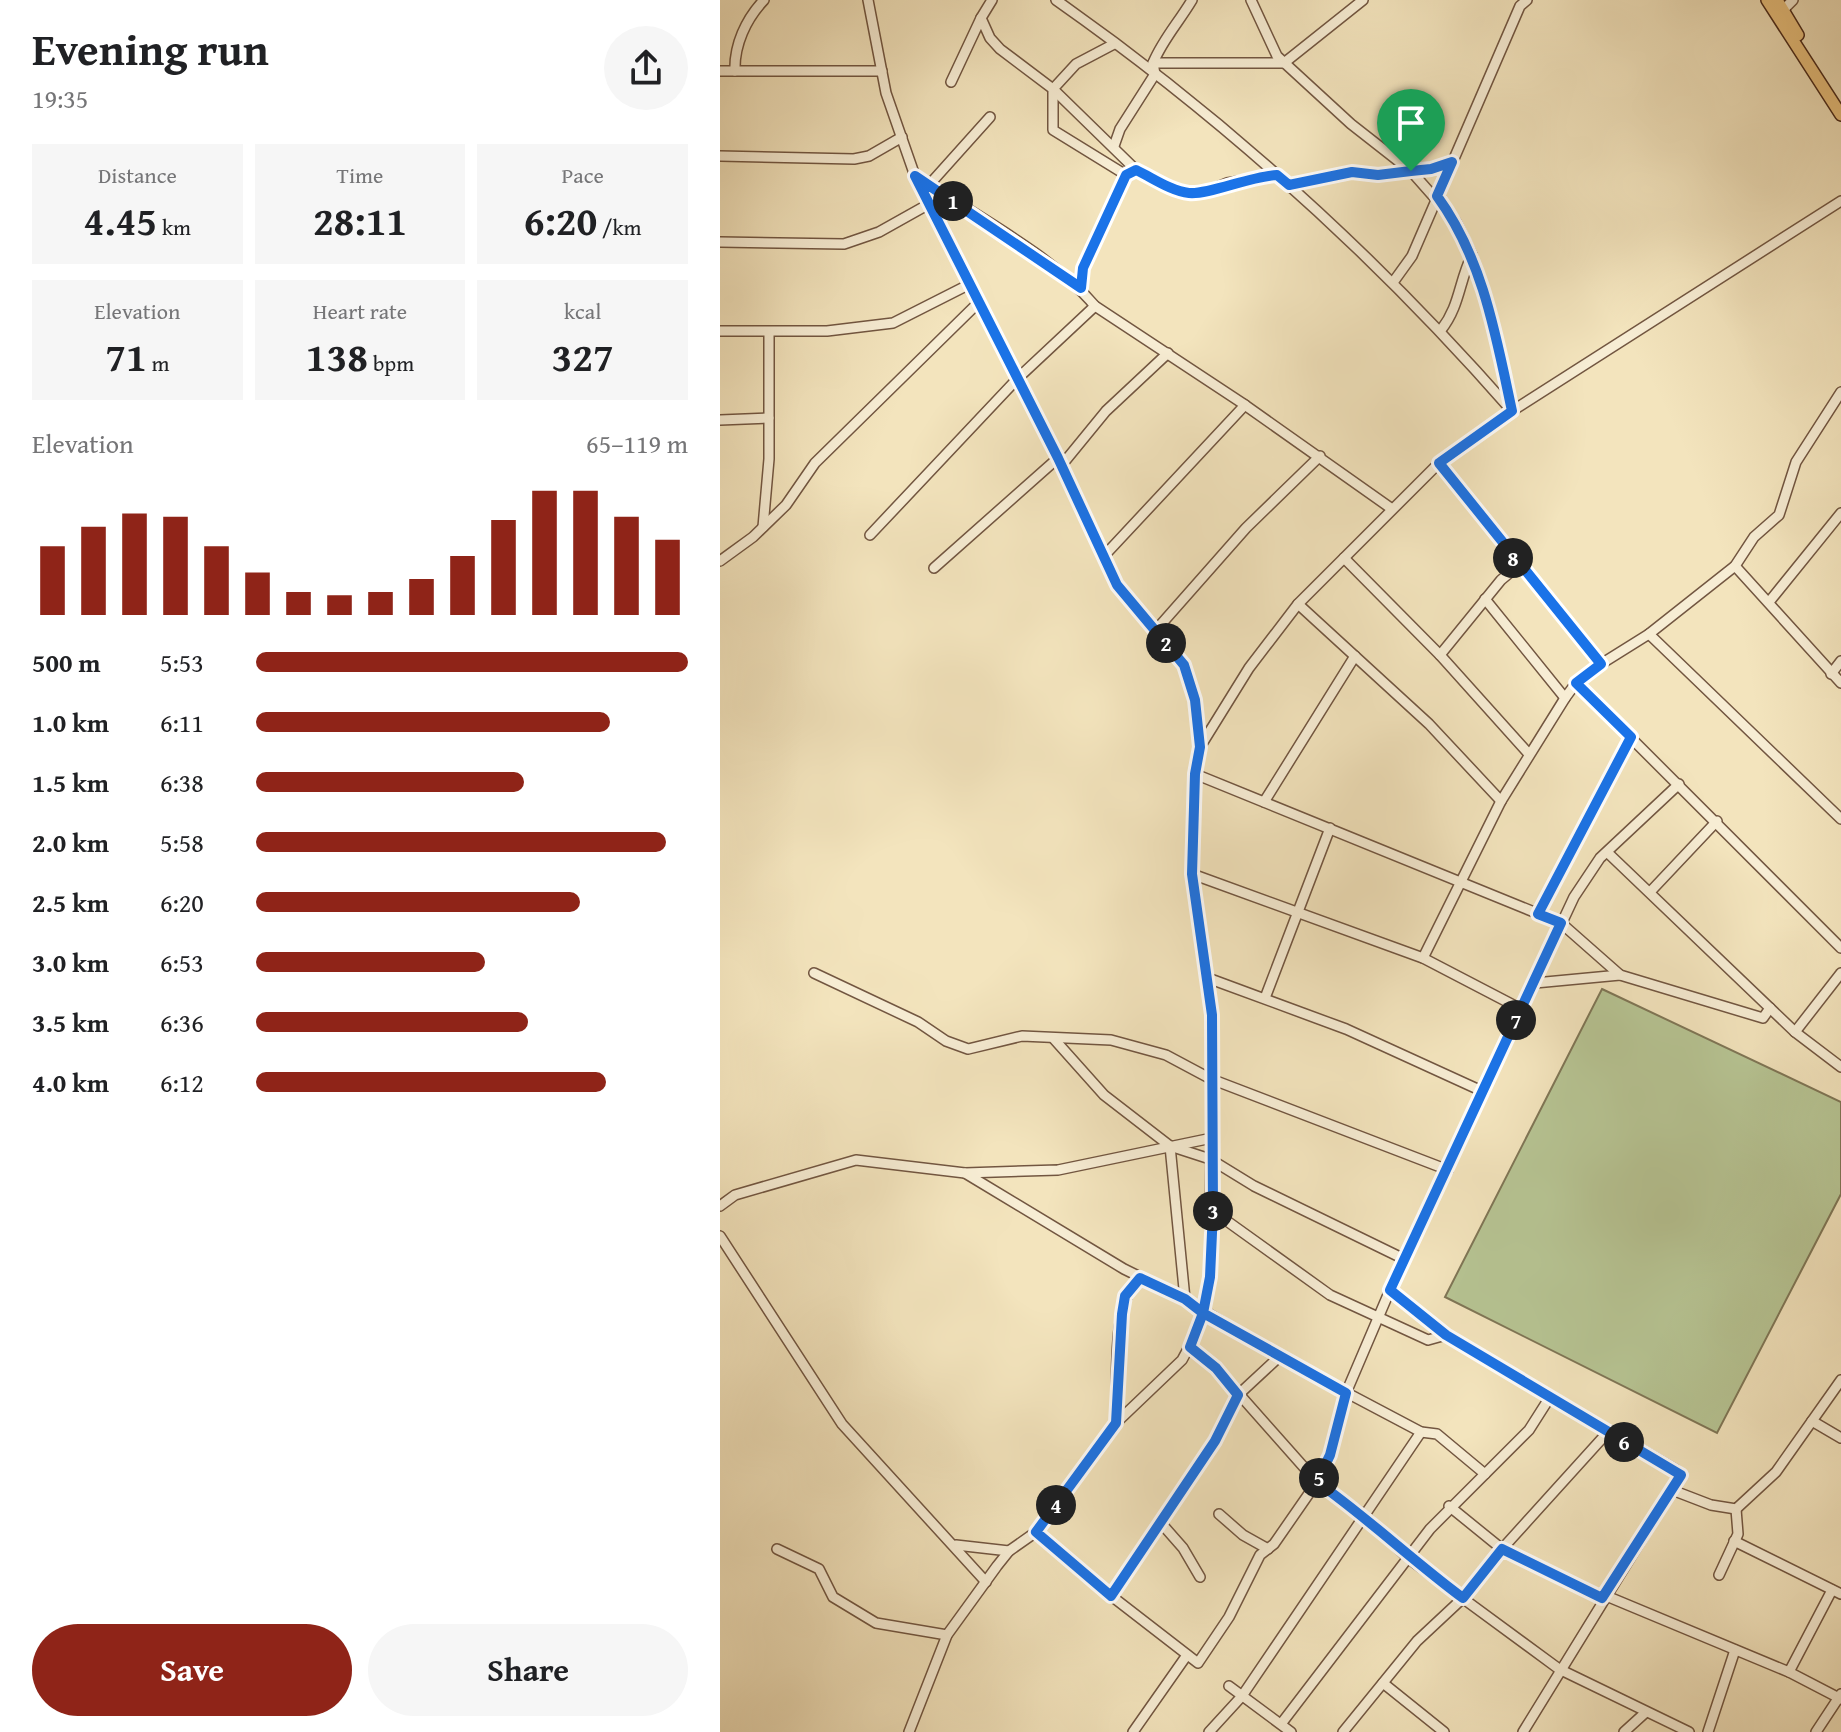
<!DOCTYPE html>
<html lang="en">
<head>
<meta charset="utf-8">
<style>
	:root { --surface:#fff; --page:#f6f6f6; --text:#202124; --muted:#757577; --accent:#8f2418 }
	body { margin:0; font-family:"Gentium Book Plus",serif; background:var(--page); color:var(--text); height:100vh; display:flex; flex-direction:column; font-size:30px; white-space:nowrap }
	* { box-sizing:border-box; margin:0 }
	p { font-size:26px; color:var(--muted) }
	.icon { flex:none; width:44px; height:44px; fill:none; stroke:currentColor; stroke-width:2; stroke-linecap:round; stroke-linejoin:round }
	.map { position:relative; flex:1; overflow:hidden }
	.sheet { display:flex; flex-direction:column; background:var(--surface); width:720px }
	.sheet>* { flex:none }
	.pin { position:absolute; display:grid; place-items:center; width:68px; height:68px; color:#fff; margin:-82px -34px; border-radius:50% 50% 50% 0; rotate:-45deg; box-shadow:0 0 8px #0007 }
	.pin .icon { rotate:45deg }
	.km { position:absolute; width:40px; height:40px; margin:-20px; border-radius:50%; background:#222; color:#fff; font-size:22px; line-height:40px; text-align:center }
	.round { display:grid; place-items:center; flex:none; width:84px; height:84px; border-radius:42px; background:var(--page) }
	.headline { display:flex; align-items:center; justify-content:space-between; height:136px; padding:0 32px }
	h1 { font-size:44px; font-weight:800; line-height:60px }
	.metrics { display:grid; grid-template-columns:repeat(3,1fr); gap:12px; height:136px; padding:8px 32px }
	.metrics div { display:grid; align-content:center; border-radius:0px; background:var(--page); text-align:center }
	.metrics b { font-size:40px; font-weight:800 }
	.metrics small { font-size:22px; font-weight:400 }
	.metrics p { font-size:22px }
	.chart { height:224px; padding:16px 32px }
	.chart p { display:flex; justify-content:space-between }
	.chart svg { width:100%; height:144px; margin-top:8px; stroke:var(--accent); stroke-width:6 }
	.primary-button { display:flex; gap:16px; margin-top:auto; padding:16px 32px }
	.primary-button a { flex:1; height:92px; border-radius:48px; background:var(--accent); color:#fff; font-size:32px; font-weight:800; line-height:92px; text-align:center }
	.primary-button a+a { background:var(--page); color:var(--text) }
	ul { padding:0 32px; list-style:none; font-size:26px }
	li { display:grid; grid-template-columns:128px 96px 1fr; align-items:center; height:60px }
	li i { height:20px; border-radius:10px; background:var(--accent) }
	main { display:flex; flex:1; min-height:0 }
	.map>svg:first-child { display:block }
	.green { fill:#b7c594; stroke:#7f7656; stroke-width:2 }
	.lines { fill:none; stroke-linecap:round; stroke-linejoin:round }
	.minor-casing { stroke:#725641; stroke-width:12 }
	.major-casing { stroke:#472718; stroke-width:14 }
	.minor { stroke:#f7edd4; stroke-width:9 }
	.major { stroke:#eac27e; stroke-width:11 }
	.route-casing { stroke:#fff; stroke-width:16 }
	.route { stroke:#1a73e8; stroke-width:10 }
</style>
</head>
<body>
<main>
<section class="sheet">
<div class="headline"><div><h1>Evening run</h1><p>19:35</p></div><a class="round"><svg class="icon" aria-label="share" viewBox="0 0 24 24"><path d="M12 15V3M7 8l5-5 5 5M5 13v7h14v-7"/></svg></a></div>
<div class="metrics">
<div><p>Distance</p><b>4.45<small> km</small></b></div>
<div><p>Time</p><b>28:11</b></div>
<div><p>Pace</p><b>6:20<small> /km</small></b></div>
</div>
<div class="metrics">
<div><p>Elevation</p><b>71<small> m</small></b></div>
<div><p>Heart rate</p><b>138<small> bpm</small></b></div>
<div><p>kcal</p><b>327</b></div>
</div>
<div class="chart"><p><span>Elevation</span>65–119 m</p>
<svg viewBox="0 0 160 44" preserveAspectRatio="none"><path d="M5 44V23M15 44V17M25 44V13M35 44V14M45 44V23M55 44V31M65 44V37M75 44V38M85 44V37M95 44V33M105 44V26M115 44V15M125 44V6M135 44V6M145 44V14M155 44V21"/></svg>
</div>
<ul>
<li><b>500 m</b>5:53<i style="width:100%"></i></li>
<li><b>1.0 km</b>6:11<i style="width:82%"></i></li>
<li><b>1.5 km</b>6:38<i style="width:62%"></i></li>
<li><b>2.0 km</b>5:58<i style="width:95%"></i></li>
<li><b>2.5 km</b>6:20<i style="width:75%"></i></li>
<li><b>3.0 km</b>6:53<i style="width:53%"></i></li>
<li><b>3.5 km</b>6:36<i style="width:63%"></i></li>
<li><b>4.0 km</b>6:12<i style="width:81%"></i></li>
</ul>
<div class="primary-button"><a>Save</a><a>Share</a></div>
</section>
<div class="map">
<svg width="1121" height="1732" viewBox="0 0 1121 1732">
	<rect width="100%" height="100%" fill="#f3e4bd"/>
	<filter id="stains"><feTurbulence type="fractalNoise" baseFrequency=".0025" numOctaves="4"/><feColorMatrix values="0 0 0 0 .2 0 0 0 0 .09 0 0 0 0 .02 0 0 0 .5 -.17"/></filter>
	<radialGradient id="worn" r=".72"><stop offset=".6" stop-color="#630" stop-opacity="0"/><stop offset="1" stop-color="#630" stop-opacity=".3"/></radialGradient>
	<!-- green -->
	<polygon class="green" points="882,989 1121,1102 1121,1194 997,1433 725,1297"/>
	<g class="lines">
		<!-- minor casing -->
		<g class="minor-casing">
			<g id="minor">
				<polyline points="148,0 166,93 195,176 338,458 397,585 464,665 475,700 480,747 475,774 472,874 492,1015 490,1277 477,1332 462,1360 396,1423 316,1532 289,1551 277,1566 227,1635 189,1732"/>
				<polyline points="272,0 261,18 270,38 280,49 333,89 333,130 406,175 363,268 361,288"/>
				<path d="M 336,0 C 504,118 657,257 792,411"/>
				<polyline points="531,0 557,56 631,124 691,171 736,222 752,255 775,332 792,408"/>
				<polyline points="1063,10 1073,0"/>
				<polyline points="394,44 356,64 333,89 416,170 458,191 483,193 507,183 557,175"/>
				<polyline points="433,63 564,63 643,0"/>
				<polyline points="0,71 162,71"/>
				<path d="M 15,71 C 14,45 26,19 44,0"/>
				<polyline points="231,82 261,18"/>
				<path d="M 394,146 L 400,129 L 435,74 L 433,63 C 443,39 459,22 472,0"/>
				<polyline points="0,156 134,159 149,156 182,137"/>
				<path d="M 197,177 C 254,215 332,255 375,306 L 522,403 L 672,509"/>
				<polyline points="209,185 270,117"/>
				<polyline points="569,185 632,172 658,175 711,169 732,162"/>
				<polyline points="0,242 124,244 159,232 209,204"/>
				<polyline points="674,281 692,256 800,6 807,0"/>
				<path d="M 721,330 C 740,306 739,281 752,255"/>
				<polyline points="0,331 107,331 173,323 250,284"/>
				<polyline points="0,420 49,418"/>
				<polyline points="719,463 881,664"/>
				<polyline points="341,466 386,411 448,353"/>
				<polyline points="43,527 49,459 49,333"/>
				<polyline points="150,535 298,378 375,306"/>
				<polyline points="384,556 525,405"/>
				<polyline points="624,558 720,655 808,753"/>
				<polyline points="0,561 33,537 66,505 95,463 259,302"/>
				<polyline points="1015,566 1121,683"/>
				<polyline points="214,568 338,458"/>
				<polyline points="765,599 845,698"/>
				<polyline points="1049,602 1121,513"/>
				<polyline points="578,604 709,724 781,801"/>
				<polyline points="436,630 526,528 600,456"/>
				<polyline points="929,634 1121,819"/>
				<polyline points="720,655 781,580 799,565"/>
				<polyline points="1111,674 1121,661"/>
				<polyline points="856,683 1121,948"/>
				<polyline points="480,747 529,668 578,604 719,463 792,411 1121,201"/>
				<polyline points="475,774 841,923 900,975 1043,1018 1050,1008"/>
				<polyline points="544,802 635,656"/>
				<polyline points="889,854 1075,1032 1121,1067"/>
				<polyline points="472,874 703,958 801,1009"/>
				<polyline points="930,892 997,821"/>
				<polyline points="818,914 911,737"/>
				<polyline points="703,958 781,801 845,698 856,683 881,664 929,634 1015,566 1034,537 1059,515 1076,462 1121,392"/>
				<polyline points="94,973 198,1022 226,1041 248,1049 302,1036 391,1040 446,1055 491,1079 728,1170"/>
				<polyline points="485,977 626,1029 764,1092"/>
				<polyline points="815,983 900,975"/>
				<polyline points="545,998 610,828"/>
				<polyline points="1075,1032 1121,973"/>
				<polyline points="334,1039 384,1095 450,1146 490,1159 534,1186 684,1259"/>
				<polyline points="450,1146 465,1299"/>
				<polyline points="245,1173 404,1269 465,1299 559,1357 701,1432 717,1434 765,1474"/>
				<polyline points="0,1206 15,1195 136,1160 245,1173 338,1170 492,1138"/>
				<polyline points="493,1211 610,1295 708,1340 726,1335"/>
				<polyline points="0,1236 122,1424 266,1582"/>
				<polyline points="470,1347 496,1368 597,1482 645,1516 688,1558 839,1669 969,1732"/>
				<polyline points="1092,1421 1121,1438"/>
				<path d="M 396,1423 C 398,1386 390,1302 420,1278"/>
				<polyline points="952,1490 961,1475 956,1470 726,1335 670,1290 854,897 880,858 959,784"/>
				<polyline points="729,1506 782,1549 882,1598"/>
				<polyline points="499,1514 523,1535 548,1549"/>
				<polyline points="441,1523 463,1548 480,1577"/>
				<polyline points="316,1532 363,1574 478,1663 509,1617 540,1555 554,1544 597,1482 610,1455 626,1393 670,1290"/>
				<polyline points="1014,1541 1121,1594"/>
				<polyline points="236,1545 289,1551"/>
				<polyline points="57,1549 99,1569 113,1597 156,1623 227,1635"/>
				<polyline points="999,1575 1018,1534 1016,1509"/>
				<polyline points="884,1595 1069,1672 1121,1699"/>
				<polyline points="391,1596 495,1441 518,1395 559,1357"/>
				<polyline points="1069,1672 1112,1590"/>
				<polyline points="663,1683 724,1732"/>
				<polyline points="509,1686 571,1732"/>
				<polyline points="561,1724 710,1529 809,1430 830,1397"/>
				<polyline points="413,1732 467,1655"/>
				<polyline points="489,1732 522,1696 701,1432"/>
				<polyline points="623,1732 697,1641 743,1598 782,1549 887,1433"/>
				<polyline points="803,1732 952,1490 991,1505 1016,1509 1056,1472 1121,1380"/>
				<polyline points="904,1732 926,1712"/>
				<polyline points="988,1732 1015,1650"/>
				<polyline points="1096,1732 1121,1694"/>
			</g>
		</g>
		<!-- major casing -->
		<g class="major-casing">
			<g id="major">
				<polyline points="1047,0 1121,115"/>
				<polyline points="1057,0 1078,35"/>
			</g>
		</g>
		<!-- minor -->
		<use href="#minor" class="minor"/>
		<!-- major -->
		<use href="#major" class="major"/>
	</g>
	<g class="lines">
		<!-- route casing -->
		<g class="route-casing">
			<path id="route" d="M 691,171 L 658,175 L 632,172 L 569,185 L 557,175 C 530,176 489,195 469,193 C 451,191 433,178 416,170 L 406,175 L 363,268 L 361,288 L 195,176 L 338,458 L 397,585 L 464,665 L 475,700 L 480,747 L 475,774 L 472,874 L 492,1015 L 493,1211 L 490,1277 L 483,1313 L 470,1347 L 496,1368 L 518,1395 L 495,1441 L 391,1596 L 316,1532 L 396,1423 L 402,1314 L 405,1296 L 420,1278 L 465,1299 L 483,1313 L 626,1393 L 610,1455 L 597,1482 C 648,1518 693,1561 743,1598 L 782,1549 L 882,1598 L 961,1475 L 726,1335 L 670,1290 L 841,923 L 818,914 L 911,737 L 856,683 L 881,664 L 719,463 L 792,411 C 776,336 763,259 717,196 L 732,162 L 711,169 L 691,171"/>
		</g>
		<!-- route -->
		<use href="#route" class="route"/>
	</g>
	<rect width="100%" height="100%" filter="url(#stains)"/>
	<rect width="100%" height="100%" fill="url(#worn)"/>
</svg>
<div class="pin" style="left:691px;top:171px;background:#1e9e55"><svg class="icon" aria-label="arrive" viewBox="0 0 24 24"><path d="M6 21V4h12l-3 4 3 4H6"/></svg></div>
<b class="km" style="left:233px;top:201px">1</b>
<b class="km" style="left:446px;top:643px">2</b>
<b class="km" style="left:493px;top:1211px">3</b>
<b class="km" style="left:336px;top:1505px">4</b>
<b class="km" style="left:599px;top:1478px">5</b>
<b class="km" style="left:904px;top:1442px">6</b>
<b class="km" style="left:796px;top:1020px">7</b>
<b class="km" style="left:793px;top:558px">8</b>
</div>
</main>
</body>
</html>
